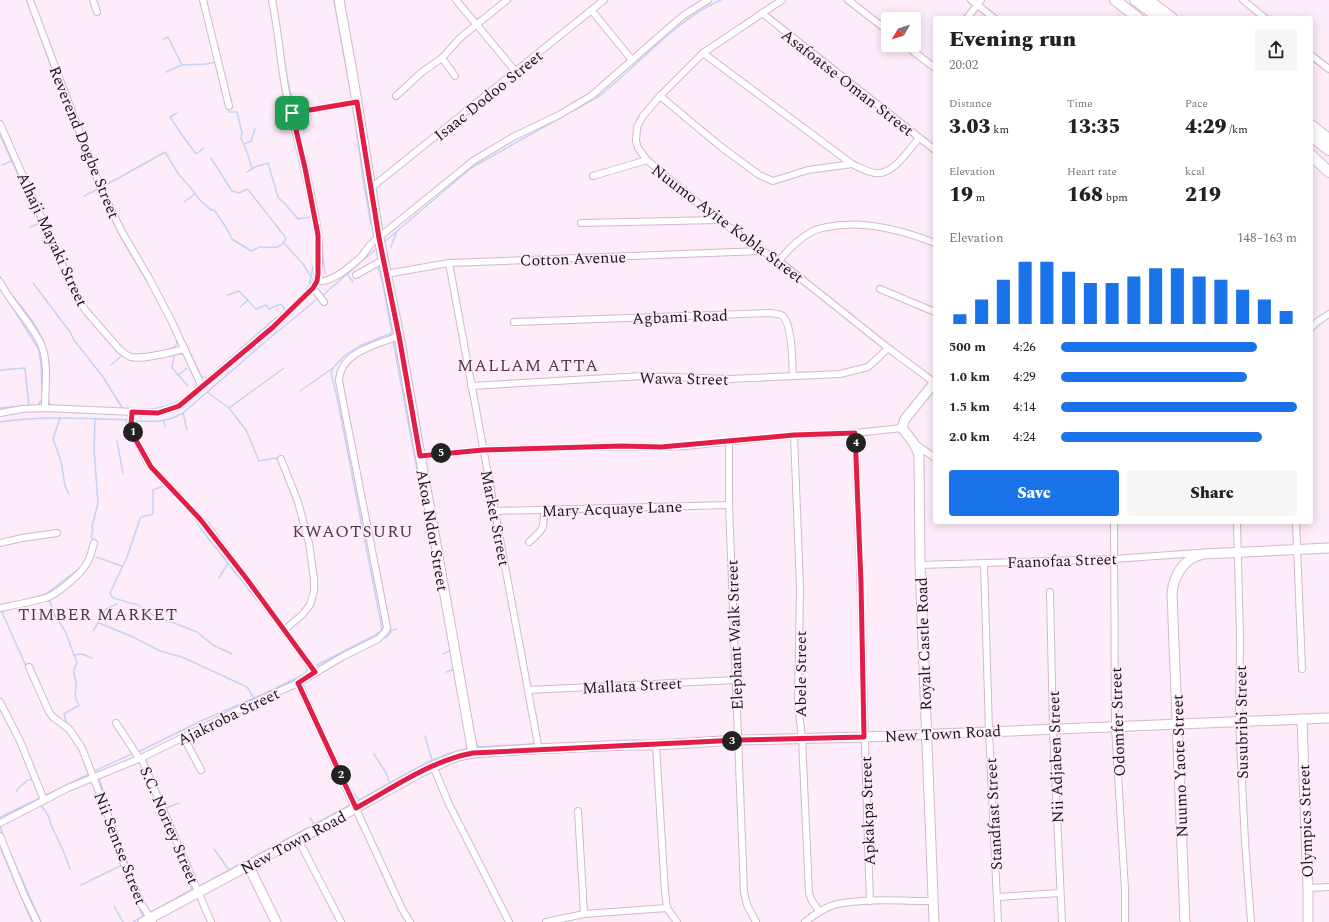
<!DOCTYPE html>
<html lang="en">
<head>
<meta charset="utf-8">
<style>
	:root { --surface:#fff; --page:#f6f6f6; --text:#222; --muted:#767676; --accent:#1a73e8 }
	body { margin:0; font-family:Spectral,serif; background:var(--page); color:var(--text); height:100vh; display:flex; flex-direction:column; font-size:15px; white-space:nowrap }
	* { box-sizing:border-box; margin:0 }
	p { font-size:13px; color:var(--muted) }
	.icon { flex:none; width:22px; height:22px; fill:none; stroke:currentColor; stroke-width:2; stroke-linecap:round; stroke-linejoin:round }
	.map { position:relative; flex:1; overflow:hidden }
	.panel { position:absolute; left:933px; top:16px; width:380px; height:508px; display:flex; flex-direction:column; background:var(--surface); border-radius:4px; box-shadow:0 2px 10px #0003 }
	.panel>* { flex:none }
	.needle { width:26px; rotate:231deg }
	.controls { position:absolute; left:881px; top:12px; display:grid; gap:8px }
	.controls a { display:grid; place-items:center; width:40px; height:40px; border-radius:4px; background:var(--surface); box-shadow:0 2px 10px #0003; font-size:20px }
	.pin { position:absolute; display:grid; place-items:center; width:34px; height:34px; color:#fff; margin:-17px; border-radius:8px; box-shadow:0 2px 6px #0006 }
	.km { position:absolute; width:20px; height:20px; margin:-10px; border-radius:50%; background:#222; color:#fff; font-size:11px; line-height:20px; text-align:center }
	.round { display:grid; place-items:center; flex:none; width:42px; height:42px; border-radius:4px; background:var(--page) }
	.summary { display:flex; align-items:center; justify-content:space-between; height:68px; padding:0 16px }
	h1 { font-size:22px; font-weight:800; line-height:30px }
	.stats { display:grid; grid-template-columns:repeat(3,1fr); gap:6px; height:68px; padding:4px 16px }
	.stats div { display:grid; align-content:center }
	.stats b { font-size:20px; font-weight:800 }
	.stats small { font-size:11px; font-weight:400 }
	.stats p { font-size:11px }
	.chart { height:112px; padding:8px 16px }
	.chart p { display:flex; justify-content:space-between }
	.chart svg { width:100%; height:72px; margin-top:4px; stroke:var(--accent); stroke-width:6 }
	.primary-button { display:flex; gap:8px; margin-top:auto; padding:8px 16px }
	.primary-button a { flex:1; height:46px; border-radius:4px; background:var(--accent); color:#fff; font-size:16px; font-weight:800; line-height:46px; text-align:center }
	.primary-button a+a { background:var(--page); color:var(--text) }
	ul { padding:0 16px; list-style:none; font-size:13px }
	li { display:grid; grid-template-columns:64px 48px 1fr; align-items:center; height:30px }
	li i { height:10px; border-radius:5px; background:var(--accent) }
	.map>svg:first-child { display:block }
	.lines { fill:none; stroke-linecap:round; stroke-linejoin:round }
	.stream { stroke:#c2d3f5; stroke-width:1.5 }
	.street-casing { stroke:#d5b6d0; stroke-width:8 }
	.secondary-casing { stroke:#d5b6d0; stroke-width:11 }
	.primary-casing { stroke:#d5b6d0; stroke-width:12 }
	.street { stroke:#fff; stroke-width:6 }
	.secondary { stroke:#fff; stroke-width:9 }
	.primary { stroke:#fff; stroke-width:10 }
	.route-casing { stroke:#fff; stroke-width:8 }
	.route { stroke:#e11d48; stroke-width:5 }
	.labels { text-anchor:middle; stroke-width:3; stroke-linejoin:round; paint-order:stroke }
	.street-label { font-size:16px; fill:#20151e; stroke:#ffecfb }
	.neighbourhood-label { font-size:17px; letter-spacing:1px; fill:#52394e; stroke:#ffecfb }
</style>
</head>
<body>
<div class="map">
<svg width="1329" height="922" viewBox="0 0 1329 922">
	<rect width="100%" height="100%" fill="#ffecfb"/>
	<g class="lines">
		<!-- stream -->
		<g class="stream">
			<polyline points="27,0 51,66"/>
			<polyline points="334,0 347,72"/>
			<polyline points="274,29 276,42"/>
			<polyline points="164,39 168,37 182,65"/>
			<polyline points="282,43 287,77 294,110"/>
			<polyline points="166,72 182,65 206,64 215,62"/>
			<polyline points="227,87 231,101"/>
			<polyline points="66,105 101,196"/>
			<polyline points="353,105 363,179 371,224"/>
			<polyline points="227,107 229,112 237,112 242,133 241,138 248,155 252,169"/>
			<polyline points="177,113 170,117 182,135 196,154 204,148"/>
			<polyline points="295,114 298,128"/>
			<polyline points="291,126 314,227 315,242"/>
			<polyline points="0,135 58,263"/>
			<polyline points="244,144 251,141 255,129"/>
			<polyline points="2,165 11,161"/>
			<polyline points="247,172 255,167 268,163 278,197 287,206 298,219 310,217"/>
			<path d="M 102,186 L 115,180 L 165,152 L 179,175 L 191,188 L 200,200 L 210,209 L 215,211 L 227,229 L 232,239 L 251,251 C 255,250 257,248 260,247 C 270,246 280,252 286,238 L 250,192 L 247,189 L 239,193 L 232,191 L 211,158"/>
			<polyline points="84,196 98,189"/>
			<polyline points="184,202 195,194"/>
			<polyline points="107,209 123,241 153,291"/>
			<polyline points="30,227 40,223"/>
			<polyline points="284,243 303,264 311,277"/>
			<path d="M 383,243 L 471,168 L 599,96 C 639,65 675,20 721,0"/>
			<polyline points="322,247 325,273"/>
			<polyline points="391,247 396,233"/>
			<polyline points="347,274 353,282"/>
			<polyline points="0,276 2,281"/>
			<polyline points="33,283 70,332 74,340 103,377 123,409"/>
			<path d="M 9,292 C 29,315 51,341 49,373"/>
			<polyline points="302,294 309,286 313,267"/>
			<polyline points="228,295 239,291 256,309 266,305 269,309 278,305 282,305 285,310"/>
			<polyline points="323,295 377,248"/>
			<polyline points="8,300 39,350 41,365 42,395"/>
			<polyline points="240,307 248,300"/>
			<polyline points="377,347 393,341 437,576"/>
			<polyline points="172,349 177,344 177,339"/>
			<polyline points="188,349 201,376 207,378 292,304"/>
			<polyline points="141,355 161,352"/>
			<polyline points="171,355 182,354 185,356"/>
			<polyline points="174,356 172,368 188,386"/>
			<polyline points="111,365 123,355"/>
			<polyline points="0,370 25,368 29,406"/>
			<polyline points="178,375 187,368"/>
			<polyline points="342,379 371,530"/>
			<polyline points="194,390 197,383"/>
			<polyline points="300,391 333,368 344,356 359,346 392,333 382,280 378,268"/>
			<polyline points="207,392 229,408 246,430 259,461 275,458 279,460"/>
			<polyline points="48,398 49,403 51,405"/>
			<polyline points="38,405 42,399"/>
			<polyline points="0,408 24,406"/>
			<polyline points="229,408 284,368"/>
			<path d="M 145,409 C 160,409 171,405 185,398"/>
			<polyline points="183,413 187,430"/>
			<polyline points="60,418 53,439 61,461 65,486 69,494"/>
			<polyline points="95,419 94,449 98,503 92,527 93,530 91,537 95,541"/>
			<polyline points="126,420 129,430"/>
			<path d="M 134,421 C 155,421 163,424 183,413 L 265,342 L 316,300"/>
			<polyline points="164,421 165,427"/>
			<path d="M 0,422 C 43,415 86,419 130,420"/>
			<polyline points="117,441 123,473"/>
			<polyline points="136,446 143,462 178,499"/>
			<polyline points="164,486 153,490 153,514 141,517 140,519 127,557 110,593 113,598 138,605 153,615 197,632 213,645 232,654"/>
			<polyline points="192,506 209,523 236,560"/>
			<polyline points="193,515 201,529 283,633"/>
			<polyline points="298,515 300,522"/>
			<polyline points="308,531 311,538"/>
			<polyline points="96,557 122,566"/>
			<polyline points="380,575 391,632 388,636 382,639"/>
			<polyline points="219,578 228,563"/>
			<path d="M 49,598 L 54,614 L 65,631 L 77,663 C 70,675 76,673 76,684 C 76,696 73,694 79,705 L 64,714 L 66,721 L 68,725"/>
			<polyline points="17,602 46,594 81,567"/>
			<polyline points="452,609 456,635"/>
			<polyline points="1,610 26,666"/>
			<polyline points="99,623 133,637 160,651 182,657 247,687 254,698"/>
			<polyline points="391,630 397,629"/>
			<polyline points="93,631 106,609 117,604"/>
			<polyline points="443,654 451,650"/>
			<polyline points="74,655 82,654 92,658"/>
			<polyline points="317,665 379,633 382,629 338,402 331,373 333,368"/>
			<polyline points="446,672 456,669"/>
			<path d="M 303,684 L 340,768 L 353,792 L 359,800 C 392,783 430,756 466,749 L 468,745"/>
			<polyline points="0,709 3,715"/>
			<polyline points="425,736 432,760"/>
			<polyline points="475,739 476,744 480,747 534,744"/>
			<polyline points="138,752 201,721 270,691 305,674 307,669 304,661"/>
			<polyline points="327,754 333,767"/>
			<polyline points="374,754 386,773 390,783"/>
			<polyline points="145,758 176,832"/>
			<polyline points="32,763 35,771"/>
			<polyline points="92,772 134,753"/>
			<polyline points="99,778 109,809"/>
			<path d="M 16,792 C 18,786 24,784 28,780 L 33,779"/>
			<polyline points="44,796 89,774"/>
			<polyline points="41,805 49,817 51,825 63,850 70,869"/>
			<polyline points="166,808 179,803"/>
			<polyline points="0,817 40,798"/>
			<polyline points="310,818 314,824"/>
			<polyline points="0,826 3,835"/>
			<polyline points="118,837 132,875"/>
			<polyline points="305,842 321,832"/>
			<polyline points="175,845 192,890"/>
			<polyline points="0,847 32,922"/>
			<polyline points="214,849 229,870"/>
			<polyline points="282,853 298,845"/>
			<polyline points="12,857 41,922"/>
			<polyline points="256,867 273,857"/>
			<polyline points="240,875 245,873"/>
			<polyline points="81,885 122,865"/>
			<polyline points="130,885 143,917"/>
			<polyline points="137,886 147,907"/>
			<polyline points="198,887 350,805 338,778"/>
			<polyline points="114,906 123,922"/>
			<polyline points="149,913 195,888"/>
			<polyline points="133,922 145,915"/>
		</g>
		<!-- street casing -->
		<g class="street-casing">
			<g id="street">
				<polyline points="30,0 101,189 122,232 149,278 171,320 202,387"/>
				<polyline points="93,0 97,12"/>
				<polyline points="203,0 229,106"/>
				<polyline points="456,0 516,72"/>
				<path d="M 782,0 L 703,53 L 660,96 L 643,116 L 637,127 L 636,141 L 638,148 L 647,160 C 689,196 731,232 779,261 L 888,348 L 935,383"/>
				<polyline points="848,0 888,31"/>
				<polyline points="971,0 994,18"/>
				<polyline points="1243,0 1265,18"/>
				<polyline points="592,11 632,60"/>
				<polyline points="762,13 935,150"/>
				<polyline points="967,18 981,0"/>
				<polyline points="905,45 935,68"/>
				<path d="M 703,53 L 852,164 C 859,167 867,172 875,173 C 892,176 909,150 919,138"/>
				<polyline points="1311,55 1329,69"/>
				<polyline points="455,76 442,58 460,38 507,0"/>
				<polyline points="396,96 422,72 442,58"/>
				<polyline points="660,96 720,146 759,175 773,181 808,170 852,164"/>
				<polyline points="292,113 357,102"/>
				<path d="M 0,124 L 76,296 L 86,311 L 120,350 C 124,353 127,356 131,357 C 145,360 170,352 185,349"/>
				<polyline points="593,176 647,160"/>
				<polyline points="371,188 604,0"/>
				<polyline points="581,223 719,220"/>
				<path d="M 779,261 C 789,248 798,239 813,231 C 817,229 823,228 827,227 C 863,219 902,230 935,243"/>
				<polyline points="449,263 539,750"/>
				<polyline points="386,274 449,263 761,251"/>
				<polyline points="356,275 383,260"/>
				<path d="M 317,281 C 331,284 351,266 361,257 C 366,252 368,246 373,242 L 473,161 L 513,137 L 559,115 L 591,96 L 663,33 L 684,15 L 708,0"/>
				<path d="M 0,282 C 11,304 30,321 41,344 C 49,363 45,388 45,408"/>
				<polyline points="313,288 324,302"/>
				<polyline points="880,289 935,312"/>
				<path d="M 514,322 L 772,313 C 774,314 779,314 781,315 C 793,321 792,364 793,376"/>
				<polyline points="1311,328 1317,322 1329,314"/>
				<polyline points="471,386 643,376 730,379 840,374 868,367 879,357 888,348"/>
				<polyline points="132,412 131,425 133,435 151,467 200,519 246,578 315,672"/>
				<path d="M 0,413 L 22,409 L 45,408 L 158,413 L 179,406 L 272,328 L 313,288 C 335,249 293,133 285,87 C 280,58 278,29 272,0"/>
				<path d="M 855,433 C 862,589 864,745 870,901"/>
				<polyline points="794,435 800,587 798,704 802,738 809,893 812,901 819,911"/>
				<polyline points="729,441 729,505 744,892 747,905 756,922"/>
				<polyline points="914,443 935,458"/>
				<polyline points="420,456 483,450 622,446 661,447 685,446 794,435 855,433 902,428"/>
				<polyline points="281,459 298,502 309,543 314,579 314,591 310,605 302,615 284,630"/>
				<polyline points="495,511 729,505"/>
				<polyline points="1114,522 1115,727 1125,889 1125,922"/>
				<polyline points="1237,522 1240,637 1239,721 1245,842 1251,922"/>
				<polyline points="1296,522 1302,669"/>
				<path d="M 529,542 C 544,529 544,529 544,510"/>
				<polyline points="0,543 22,538 57,533"/>
				<polyline points="984,563 989,731 998,922"/>
				<polyline points="920,565 1114,559 1198,553"/>
				<polyline points="1050,592 1053,729 1062,922"/>
				<path d="M 0,608 C 15,605 31,602 46,598 C 57,594 84,572 88,561 C 91,556 92,549 94,543"/>
				<polyline points="29,667 49,712 53,717 69,729 82,748 110,821 123,862 142,905 153,922"/>
				<polyline points="298,683 402,909 410,922"/>
				<polyline points="528,690 736,680"/>
				<polyline points="0,702 20,741 44,800"/>
				<polyline points="116,723 139,758"/>
				<polyline points="184,738 201,770"/>
				<polyline points="656,745 665,892 667,908 677,922"/>
				<polyline points="141,758 211,922"/>
				<polyline points="433,766 449,804 509,922"/>
				<polyline points="578,811 584,914"/>
				<path d="M 0,823 L 68,788 L 141,758 L 251,704 L 298,683 L 342,657 L 378,639 L 385,632 L 387,628 L 386,622 L 339,381 C 340,352 376,345 399,336"/>
				<polyline points="0,836 24,895 37,922"/>
				<polyline points="298,839 341,922"/>
				<polyline points="1308,888 1329,887"/>
				<polyline points="997,897 1060,893"/>
				<polyline points="546,922 584,914 667,908"/>
				<path d="M 805,922 C 815,914 825,907 837,904 C 865,898 904,901 933,901"/>
			</g>
		</g>
		<!-- secondary casing -->
		<g class="secondary-casing">
			<g id="secondary">
				<polyline points="339,0 352,72 379,238 399,336 473,753"/>
				<polyline points="1302,719 1308,888 1308,922"/>
				<polyline points="249,865 253,875 276,922"/>
				<polyline points="143,922 356,808 421,772 458,756 473,753 533,749 628,745 656,745 739,740 864,737 1329,718"/>
				<polyline points="934,922 920,565 919,454 913,442 902,428 905,419 935,382"/>
				<path d="M 1185,922 L 1172,593 C 1174,575 1184,558 1203,554 L 1329,548"/>
			</g>
		</g>
		<!-- primary casing -->
		<g class="primary-casing">
			<g id="primary">
				<polyline points="1115,0 1138,18"/>
				<polyline points="1135,0 1159,18"/>
				<polyline points="1148,0 1172,18"/>
				<polyline points="1311,125 1329,139"/>
				<polyline points="1311,136 1329,150"/>
				<polyline points="1311,155 1329,172"/>
			</g>
		</g>
		<!-- street -->
		<use href="#street" class="street"/>
		<!-- secondary -->
		<use href="#secondary" class="secondary"/>
		<!-- primary -->
		<use href="#primary" class="primary"/>
	</g>
	<g class="lines">
		<!-- route casing -->
		<g class="route-casing">
			<path id="route" d="M 357,102 L 379,238 L 399,336 L 420,456 L 483,450 L 622,446 L 661,447 L 794,435 L 855,433 L 861,583 L 864,737 L 739,740 L 473,753 C 432,760 393,788 356,808 L 298,683 L 315,672 L 246,578 L 200,519 L 151,467 L 133,435 L 131,425 L 132,412 L 158,413 L 179,406 L 272,328 L 313,288 L 317,281 L 318,274 L 318,235 L 305,168 L 292,113 Z"/>
		</g>
		<!-- route -->
		<use href="#route" class="route"/>
	</g>
	<g class="labels">
		<!-- street labels -->
		<g class="street-label">
			<text transform="translate(848 82) rotate(38)" y="6">Asafoatse Oman Street</text>
			<text transform="translate(488 95) rotate(-39)" y="6">Isaac Dodoo Street</text>
			<text transform="translate(85 142) rotate(68)" y="6">Reverend Dogbe Street</text>
			<text transform="translate(728 223) rotate(37)" y="6">Nuumo Ayite Kobla Street</text>
			<text transform="translate(53 239) rotate(65)" y="6">Alhaji Mayaki Street</text>
			<text transform="translate(573 258) rotate(-2)" y="6">Cotton Avenue</text>
			<text transform="translate(680 316) rotate(-2)" y="6">Agbami Road</text>
			<text transform="translate(684 378) rotate(1)" y="6">Wawa Street</text>
			<text transform="translate(612 508) rotate(-2)" y="6">Mary Acquaye Lane</text>
			<text transform="translate(496 518) rotate(79)" y="6">Market Street</text>
			<text transform="translate(433 530) rotate(80)" y="6">Akoa Ndor Street</text>
			<text transform="translate(1062 560) rotate(-2)" y="6">Faanofaa Street</text>
			<text transform="translate(734 635) rotate(-92)" y="6">Elephant Walk Street</text>
			<text transform="translate(923 644) rotate(-92)" y="6">Royalt Castle Road</text>
			<text transform="translate(800 674) rotate(-90)" y="6">Abele Street</text>
			<text transform="translate(632 685) rotate(-3)" y="6">Mallata Street</text>
			<text transform="translate(228 716) rotate(-26)" y="6">Ajakroba Street</text>
			<text transform="translate(1117 722) rotate(-92)" y="6">Odomfer Street</text>
			<text transform="translate(1241 722) rotate(-91)" y="6">Susubribi Street</text>
			<text transform="translate(943 733) rotate(-3)" y="6">New Town Road</text>
			<text transform="translate(1055 757) rotate(-92)" y="6">Nii Adjaben Street</text>
			<text transform="translate(1179 766) rotate(-92)" y="6">Nuumo Yaote Street</text>
			<text transform="translate(867 811) rotate(-92)" y="6">Apkakpa Street</text>
			<text transform="translate(993 814) rotate(-93)" y="6">Standfast Street</text>
			<text transform="translate(1305 821) rotate(-92)" y="6">Olympics Street</text>
			<text transform="translate(170 825) rotate(67)" y="6">S.C. Nortey Street</text>
			<text transform="translate(293 842) rotate(-28)" y="6">New Town Road</text>
			<text transform="translate(121 848) rotate(69)" y="6">Nii Sentse Street</text>
		</g>
		<!-- neighbourhood labels -->
		<g class="neighbourhood-label">
			<text x="528" y="371">MALLAM ATTA</text>
			<text x="353" y="537">KWAOTSURU</text>
			<text x="98" y="620">TIMBER MARKET</text>
		</g>
	</g>
</svg>
<div class="controls">
<a><svg class="needle" viewBox="-14 -14 28 28"><path d="M0-13l5 13h-10z" fill="#e53935"/><path d="M0 13l5-13h-10z" fill="#767676"/></svg></a>
</div>
<div class="pin" style="left:292px;top:113px;background:#1e9e55"><svg class="icon" aria-label="arrive" viewBox="0 0 24 24"><path d="M6 21V4h12l-3 4 3 4H6"/></svg></div>
<b class="km" style="left:133px;top:432px">1</b>
<b class="km" style="left:341px;top:775px">2</b>
<b class="km" style="left:732px;top:741px">3</b>
<b class="km" style="left:856px;top:443px">4</b>
<b class="km" style="left:441px;top:453px">5</b>
<section class="panel">
<div class="summary"><div><h1>Evening run</h1><p>20:02</p></div><a class="round"><svg class="icon" aria-label="share" viewBox="0 0 24 24"><path d="M12 15V3M7 8l5-5 5 5M5 13v7h14v-7"/></svg></a></div>
<div class="stats">
<div><p>Distance</p><b>3.03<small> km</small></b></div>
<div><p>Time</p><b>13:35</b></div>
<div><p>Pace</p><b>4:29<small> /km</small></b></div>
</div>
<div class="stats">
<div><p>Elevation</p><b>19<small> m</small></b></div>
<div><p>Heart rate</p><b>168<small> bpm</small></b></div>
<div><p>kcal</p><b>219</b></div>
</div>
<div class="chart"><p><span>Elevation</span>148–163 m</p>
<svg viewBox="0 0 160 44" preserveAspectRatio="none"><path d="M5 44V38M15 44V29M25 44V17M35 44V6M45 44V6M55 44V12M65 44V19M75 44V19M85 44V15M95 44V10M105 44V10M115 44V15M125 44V17M135 44V23M145 44V29M155 44V36"/></svg>
</div>
<ul>
<li><b>500 m</b>4:26<i style="width:83%"></i></li>
<li><b>1.0 km</b>4:29<i style="width:79%"></i></li>
<li><b>1.5 km</b>4:14<i style="width:100%"></i></li>
<li><b>2.0 km</b>4:24<i style="width:85%"></i></li>
</ul>
<div class="primary-button"><a>Save</a><a>Share</a></div>
</section>
</div>
</body>
</html>
